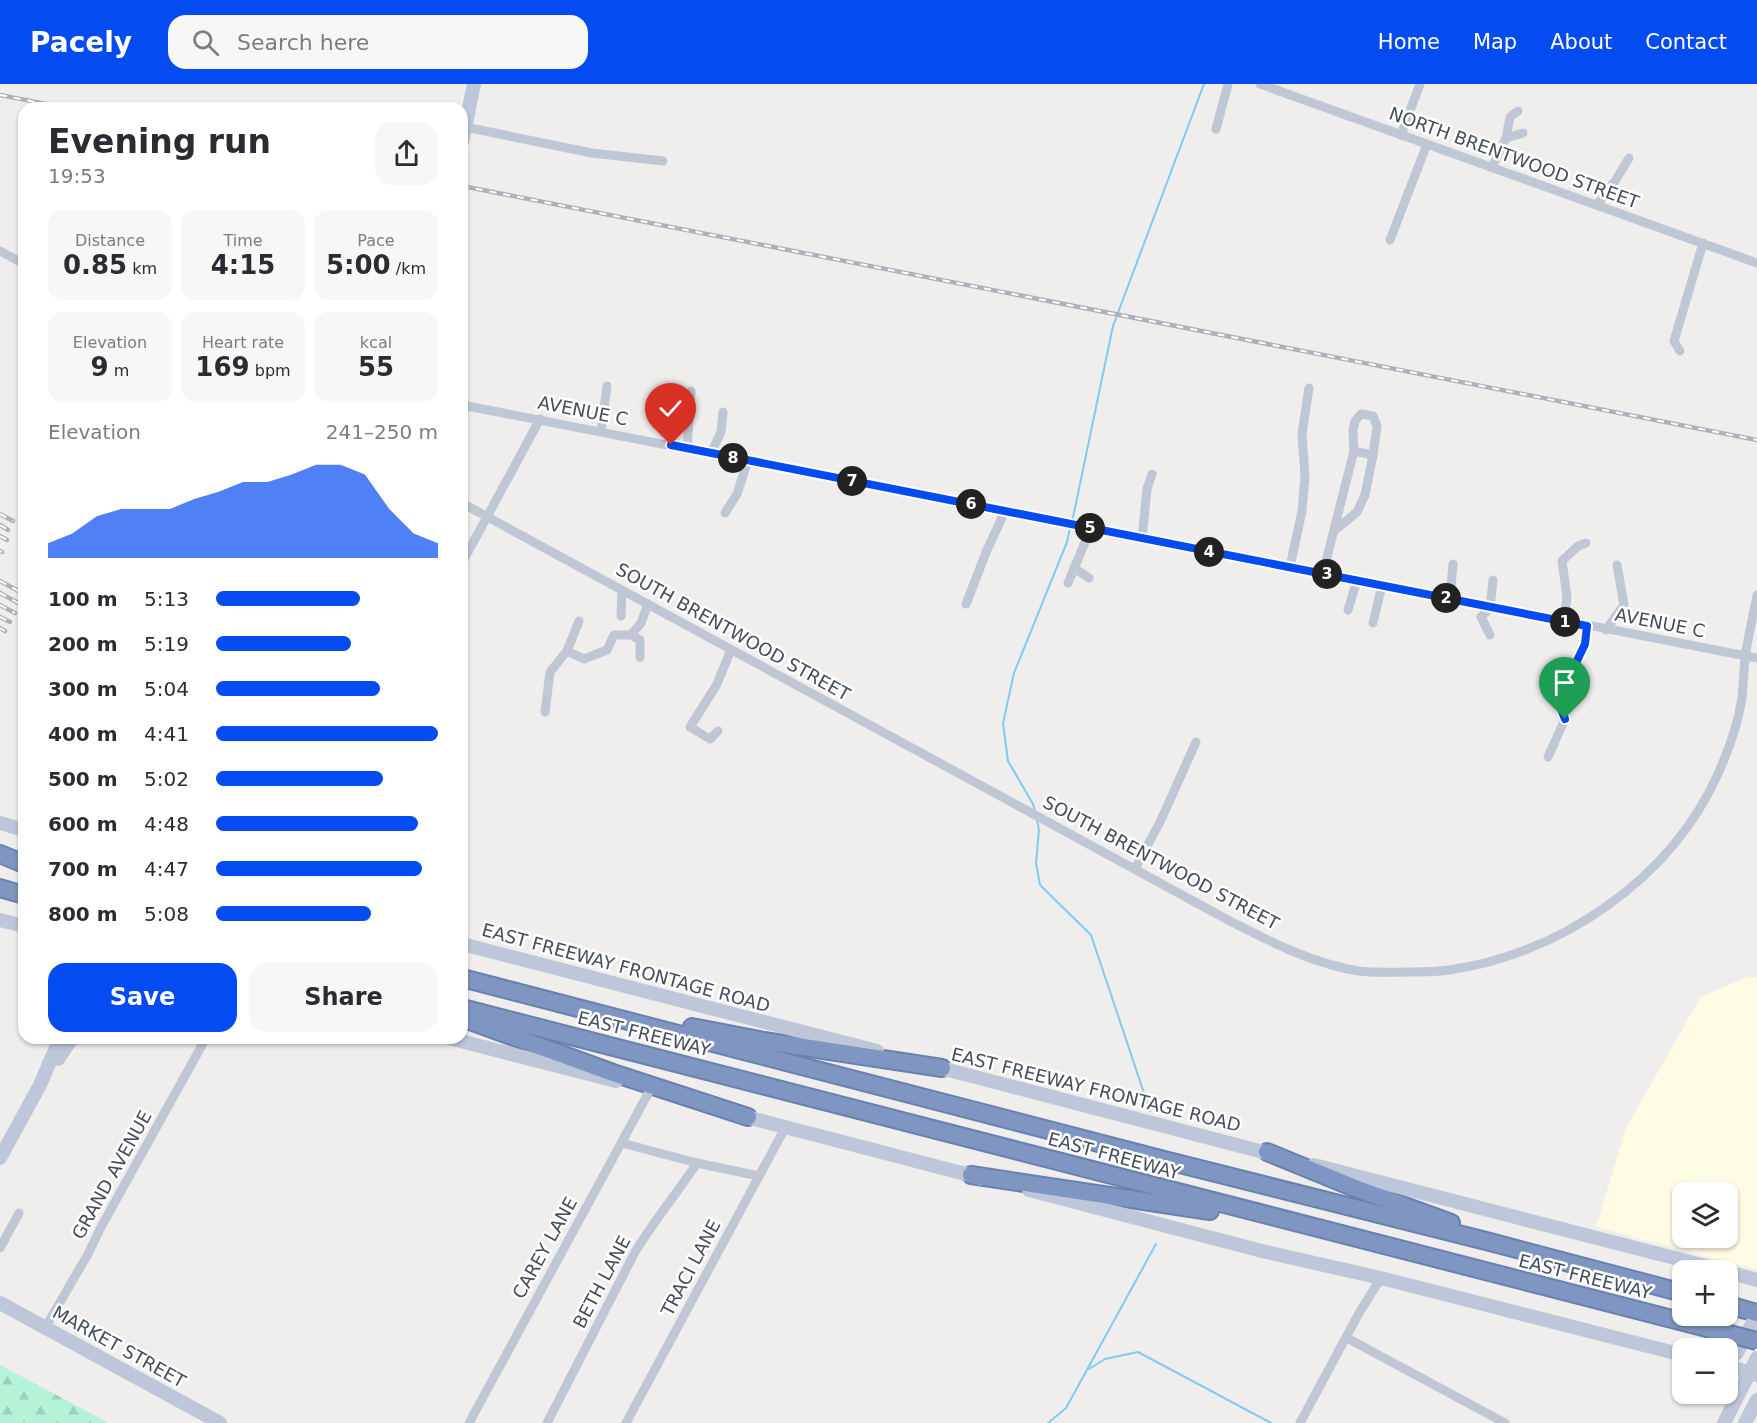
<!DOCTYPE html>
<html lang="en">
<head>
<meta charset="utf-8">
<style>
	:root { --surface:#fff; --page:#f7f7f7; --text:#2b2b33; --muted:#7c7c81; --accent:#054bf2 }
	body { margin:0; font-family:"DejaVu Sans",sans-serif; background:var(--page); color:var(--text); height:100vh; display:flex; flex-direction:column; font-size:22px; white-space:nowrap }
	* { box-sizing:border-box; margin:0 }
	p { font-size:20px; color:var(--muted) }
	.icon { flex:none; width:33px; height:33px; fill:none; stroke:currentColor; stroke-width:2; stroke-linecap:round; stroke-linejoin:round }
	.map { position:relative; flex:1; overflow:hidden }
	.panel { position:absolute; left:18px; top:18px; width:450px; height:942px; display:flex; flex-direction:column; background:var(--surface); border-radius:18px; box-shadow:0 2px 4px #0004 }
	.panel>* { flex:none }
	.controls { position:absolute; left:1672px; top:1098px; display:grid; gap:12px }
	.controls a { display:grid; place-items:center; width:66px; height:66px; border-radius:12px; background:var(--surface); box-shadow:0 2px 4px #0004; font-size:30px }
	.pin { position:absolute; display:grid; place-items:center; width:51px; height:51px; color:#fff; margin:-62px -26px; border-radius:50% 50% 50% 0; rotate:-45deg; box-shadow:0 0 6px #0007 }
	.pin .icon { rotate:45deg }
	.km { position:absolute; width:30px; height:30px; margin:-15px; border-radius:50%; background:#222; color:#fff; font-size:16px; line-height:30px; text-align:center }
	.round { display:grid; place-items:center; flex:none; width:63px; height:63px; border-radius:18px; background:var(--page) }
	.overview { display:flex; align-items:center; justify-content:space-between; height:102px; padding:0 30px }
	h1 { font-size:33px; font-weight:600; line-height:45px }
	.figures { display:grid; grid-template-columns:repeat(3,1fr); gap:9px; height:102px; padding:6px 30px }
	.figures div { display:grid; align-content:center; border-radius:15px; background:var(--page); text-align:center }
	.figures b { font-size:26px; font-weight:600 }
	.figures small { font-size:16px; font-weight:400 }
	.figures p { font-size:16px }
	.chart { height:168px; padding:12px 30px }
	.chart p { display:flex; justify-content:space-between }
	.chart svg { width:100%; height:108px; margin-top:6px; fill:var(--accent); opacity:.7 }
	.button { display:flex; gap:12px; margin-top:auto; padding:12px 30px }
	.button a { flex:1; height:69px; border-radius:18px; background:var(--accent); color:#fff; font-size:24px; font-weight:600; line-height:69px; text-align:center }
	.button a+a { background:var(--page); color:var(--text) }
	ul { padding:0 30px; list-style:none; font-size:20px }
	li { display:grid; grid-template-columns:96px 72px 1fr; align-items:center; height:45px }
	li i { height:15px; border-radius:8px; background:var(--accent) }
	header { display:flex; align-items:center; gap:36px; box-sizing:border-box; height:84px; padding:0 30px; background:var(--accent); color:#fff }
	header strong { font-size:28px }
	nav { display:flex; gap:33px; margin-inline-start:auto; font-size:21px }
	.search { width:420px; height:54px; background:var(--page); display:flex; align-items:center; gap:15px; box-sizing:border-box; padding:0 21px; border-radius:18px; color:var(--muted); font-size:22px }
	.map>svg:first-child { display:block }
	.commercial { fill:#fefae3; fill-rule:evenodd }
	.forest { fill:url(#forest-firs) }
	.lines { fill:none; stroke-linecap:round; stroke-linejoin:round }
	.stream { stroke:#7eccf5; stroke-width:2 }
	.highway-casing { stroke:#6a81ae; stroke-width:20 }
	.street { stroke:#bfc7d4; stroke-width:9 }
	.secondary { stroke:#bdc7d9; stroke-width:14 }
	.highway { stroke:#7f96c2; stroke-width:16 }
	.rail-casing { stroke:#aeb1b9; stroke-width:4.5 }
	.rail { stroke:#fff; stroke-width:2; stroke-dasharray:7; stroke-linecap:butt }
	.highway-bridge-casing { stroke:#6a81ae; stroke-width:20; stroke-linecap:butt }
	.highway-bridge { stroke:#7f96c2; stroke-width:16 }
	.route-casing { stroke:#fff; stroke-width:12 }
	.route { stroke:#054bf2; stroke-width:8 }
	.labels { text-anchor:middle; stroke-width:5; stroke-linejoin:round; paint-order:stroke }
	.street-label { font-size:18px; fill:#434d5d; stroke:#fff }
</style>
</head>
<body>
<header>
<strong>Pacely</strong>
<div class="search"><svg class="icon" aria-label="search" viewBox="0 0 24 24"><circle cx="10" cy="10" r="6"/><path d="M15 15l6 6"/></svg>Search here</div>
<nav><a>Home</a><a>Map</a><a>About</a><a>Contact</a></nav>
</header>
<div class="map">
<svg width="1757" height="1339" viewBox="0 0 1757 1339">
	<defs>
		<pattern id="forest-firs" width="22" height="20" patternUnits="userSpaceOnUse" patternTransform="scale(1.5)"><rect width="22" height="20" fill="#b5f3d6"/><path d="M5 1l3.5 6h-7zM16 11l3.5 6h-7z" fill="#9dd2ba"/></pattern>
	</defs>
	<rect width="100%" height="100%" fill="#f0eded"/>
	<!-- commercial -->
	<path class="commercial" d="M 1748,892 L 1757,894 L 1757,1186 L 1596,1143 L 1625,1046 L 1700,914 ZM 1683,1108 L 1728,1108 L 1728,1154 L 1683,1154 Z"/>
	<!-- forest -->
	<polygon class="forest" points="0,1281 109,1339 0,1339"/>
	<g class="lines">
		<!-- stream -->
		<g class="stream">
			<polyline points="1072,438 1113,242 1204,0"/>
			<polyline points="1035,728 1033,720 1008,677 1003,639 1014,589 1067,458 1070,444"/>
			<polyline points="1037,736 1039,746 1036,779 1040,801 1091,851 1150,1027"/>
			<polyline points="1089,1285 1105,1275 1138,1268 1271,1339"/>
			<polyline points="1048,1339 1066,1324 1156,1160"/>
		</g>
		<!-- highway casing -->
		<g class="highway-casing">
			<g id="highway">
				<polyline points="0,770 24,780"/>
				<polyline points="0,804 24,811"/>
				<polyline points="462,894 1168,1077 1490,1158 1683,1209"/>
				<polyline points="462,924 1707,1244"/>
				<polyline points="462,934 613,989 748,1033"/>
				<polyline points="692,943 764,957 942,984"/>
				<polyline points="1267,1068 1355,1104 1451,1139"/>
				<polyline points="971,1091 1210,1127"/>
				<polyline points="1728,1221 1757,1229"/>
			</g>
		</g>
		<!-- street -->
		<g class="street">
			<polyline points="1260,0 1757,179"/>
			<polyline points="465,43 592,69 663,77"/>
			<polyline points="1216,45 1228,0"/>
			<polyline points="1401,51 1420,0"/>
			<polyline points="1506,54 1510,33 1518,27"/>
			<polyline points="1492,83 1506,54 1523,49"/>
			<polyline points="1597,121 1615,97 1629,74"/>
			<polyline points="1390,156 1427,60"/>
			<polyline points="0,167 24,180"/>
			<polyline points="1680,267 1674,257 1703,159"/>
			<polyline points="462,321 1757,574"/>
			<polyline points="601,347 607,302"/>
			<polyline points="687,364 691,307"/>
			<polyline points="1354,367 1353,346 1355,337 1361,330 1373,332 1377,342 1373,371"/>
			<polyline points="711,369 721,348 723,328"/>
			<path d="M 462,419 L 1228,836 C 1269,857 1313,880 1359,887 C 1375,889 1392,888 1409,888 C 1422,888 1436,888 1449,886 C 1561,870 1670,795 1717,692 C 1728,668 1738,640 1742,614 C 1743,601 1744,587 1745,574 C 1748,553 1753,532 1757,511"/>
			<polyline points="725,429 737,410 748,376"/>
			<polyline points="1142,455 1147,405 1152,390"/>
			<polyline points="462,479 540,335"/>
			<polyline points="1290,483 1302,427 1305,392 1302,350 1309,304"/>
			<polyline points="1074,484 1089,494"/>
			<polyline points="1323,489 1354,367 1373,371 1365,411 1357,428 1334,447"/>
			<polyline points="1068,499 1091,444"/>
			<polyline points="1450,515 1453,480"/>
			<polyline points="966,520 987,466 1005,427"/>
			<polyline points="1348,526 1357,496"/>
			<polyline points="621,532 622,506"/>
			<polyline points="1564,537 1567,513 1562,477 1578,462 1586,459"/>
			<polyline points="1373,539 1382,501"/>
			<polyline points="1606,546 1624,521 1617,481"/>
			<polyline points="631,551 641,539 648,520"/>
			<polyline points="1490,551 1481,533 1490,524 1493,496"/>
			<polyline points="567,567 584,575 607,566 614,551 631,551 640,556 640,573"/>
			<polyline points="545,628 550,588 567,567 579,537"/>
			<polyline points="718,647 710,655 690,643 716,602 731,566"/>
			<polyline points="1548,673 1565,635 1560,622 1566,601 1585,560 1586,542"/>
			<polyline points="1135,785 1161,736 1196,658"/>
			<polyline points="622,1059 697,1079 759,1092"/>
			<polyline points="0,1164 19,1129"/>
			<polyline points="45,1244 88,1170 101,1143 206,954"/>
			<polyline points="1347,1254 1505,1339"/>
			<polyline points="469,1339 650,1006"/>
			<path d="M 547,1339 L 635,1168 C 654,1137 677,1109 697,1079"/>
			<polyline points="626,1339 785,1044"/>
			<polyline points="1300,1339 1359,1229 1381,1194"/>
		</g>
		<!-- secondary -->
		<g class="secondary">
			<polyline points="462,58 474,0"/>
			<polyline points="0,739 24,746"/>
			<polyline points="0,836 24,842"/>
			<polyline points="462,860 877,967"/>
			<polyline points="449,954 616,997"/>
			<polyline points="58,975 72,954"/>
			<polyline points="933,982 1275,1071"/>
			<polyline points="739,1031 981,1094"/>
			<polyline points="0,1074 40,1001 60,954"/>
			<polyline points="1314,1081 1721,1186"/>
			<polyline points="1029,1106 1262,1167 1381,1194 1683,1271"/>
			<polyline points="1728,1188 1757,1196"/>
			<polyline points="0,1219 220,1339"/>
			<polyline points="1728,1275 1737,1269 1757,1230"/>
			<polyline points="1728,1282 1757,1291"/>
			<polyline points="1724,1339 1757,1274"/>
			<polyline points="1745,1339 1757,1316"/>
		</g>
		<!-- highway -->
		<use href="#highway" class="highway"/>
		<!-- rail casing -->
		<g class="rail-casing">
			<g id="rail">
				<polyline points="0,11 66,24"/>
				<polyline points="462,102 1757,356"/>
				<polyline points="0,430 13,437"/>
				<polyline points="0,441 8,446"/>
				<polyline points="0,452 7,456"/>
				<polyline points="0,467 2,468"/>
				<polyline points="0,497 24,510"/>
				<polyline points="0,509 20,520"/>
				<polyline points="0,521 15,529"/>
				<polyline points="0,533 10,538"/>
				<polyline points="0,544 5,547"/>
			</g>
		</g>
		<!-- rail -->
		<use href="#rail" class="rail"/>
		<!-- highway-bridge casing -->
		<g class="highway-bridge-casing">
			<polyline id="highway-bridge" points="1707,1244 1757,1257"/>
		</g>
		<!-- highway-bridge -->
		<use href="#highway-bridge" class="highway-bridge"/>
	</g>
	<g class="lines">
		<!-- route casing -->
		<g class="route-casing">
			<polyline id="route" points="671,361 1587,542 1585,560 1566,600 1560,622 1565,635"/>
		</g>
		<!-- route -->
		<use href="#route" class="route"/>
	</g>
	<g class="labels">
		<!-- street labels -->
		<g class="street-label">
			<text transform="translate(1514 74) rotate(20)" y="6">NORTH BRENTWOOD STREET</text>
			<text transform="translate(583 327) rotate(11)" y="6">AVENUE C</text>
			<text transform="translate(1660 539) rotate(11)" y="6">AVENUE C</text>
			<text transform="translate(733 548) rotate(29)" y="6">SOUTH BRENTWOOD STREET</text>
			<text transform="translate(1161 779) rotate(28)" y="6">SOUTH BRENTWOOD STREET</text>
			<text transform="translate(626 884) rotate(15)" y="6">EAST FREEWAY FRONTAGE ROAD</text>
			<text transform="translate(644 950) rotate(14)" y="6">EAST FREEWAY</text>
			<text transform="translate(1096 1006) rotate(14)" y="6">EAST FREEWAY FRONTAGE ROAD</text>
			<text transform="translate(1114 1072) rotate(15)" y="6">EAST FREEWAY</text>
			<text transform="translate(112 1091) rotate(-61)" y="6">GRAND AVENUE</text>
			<text transform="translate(545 1164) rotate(-61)" y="6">CAREY LANE</text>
			<text transform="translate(691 1184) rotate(-62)" y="6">TRACI LANE</text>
			<text transform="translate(1585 1193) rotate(14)" y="6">EAST FREEWAY</text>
			<text transform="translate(602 1198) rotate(-62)" y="6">BETH LANE</text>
			<text transform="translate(119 1263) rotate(29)" y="6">MARKET STREET</text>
		</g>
	</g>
</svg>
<div class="controls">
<a><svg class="icon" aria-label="layers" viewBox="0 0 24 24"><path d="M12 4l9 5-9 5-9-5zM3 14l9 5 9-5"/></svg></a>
<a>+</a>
<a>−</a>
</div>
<div class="pin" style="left:1565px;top:635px;background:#1e9e55"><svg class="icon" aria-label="arrive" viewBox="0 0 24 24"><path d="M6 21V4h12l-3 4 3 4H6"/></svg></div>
<div class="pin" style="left:671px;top:361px;background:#d93025"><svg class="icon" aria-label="check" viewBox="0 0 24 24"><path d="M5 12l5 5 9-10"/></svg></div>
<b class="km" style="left:1565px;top:538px">1</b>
<b class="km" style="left:1446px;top:514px">2</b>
<b class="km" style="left:1327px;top:490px">3</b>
<b class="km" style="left:1209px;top:468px">4</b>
<b class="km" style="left:1090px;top:444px">5</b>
<b class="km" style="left:971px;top:420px">6</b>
<b class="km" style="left:852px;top:397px">7</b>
<b class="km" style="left:733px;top:374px">8</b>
<section class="panel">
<div class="overview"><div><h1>Evening run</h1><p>19:53</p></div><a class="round"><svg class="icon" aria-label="share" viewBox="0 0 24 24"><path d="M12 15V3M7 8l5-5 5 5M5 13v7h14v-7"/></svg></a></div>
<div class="figures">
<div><p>Distance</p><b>0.85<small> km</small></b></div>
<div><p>Time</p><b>4:15</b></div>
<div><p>Pace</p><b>5:00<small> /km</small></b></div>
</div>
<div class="figures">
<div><p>Elevation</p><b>9<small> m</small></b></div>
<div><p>Heart rate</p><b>169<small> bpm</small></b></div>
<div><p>kcal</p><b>55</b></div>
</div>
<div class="chart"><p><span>Elevation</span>241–250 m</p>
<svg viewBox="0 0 160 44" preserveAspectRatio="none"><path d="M0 44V38L10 34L20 27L30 24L40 24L50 24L60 20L70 17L80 13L90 13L100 10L110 6L120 6L130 10L140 24L150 34L160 38V44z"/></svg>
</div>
<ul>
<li><b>100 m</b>5:13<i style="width:65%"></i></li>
<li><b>200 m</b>5:19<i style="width:61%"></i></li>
<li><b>300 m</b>5:04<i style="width:74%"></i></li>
<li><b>400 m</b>4:41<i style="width:100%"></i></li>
<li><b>500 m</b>5:02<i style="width:75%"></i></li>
<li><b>600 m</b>4:48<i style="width:91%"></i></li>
<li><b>700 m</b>4:47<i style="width:93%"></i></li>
<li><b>800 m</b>5:08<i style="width:70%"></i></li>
</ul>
<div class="button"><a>Save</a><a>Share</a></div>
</section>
</div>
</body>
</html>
